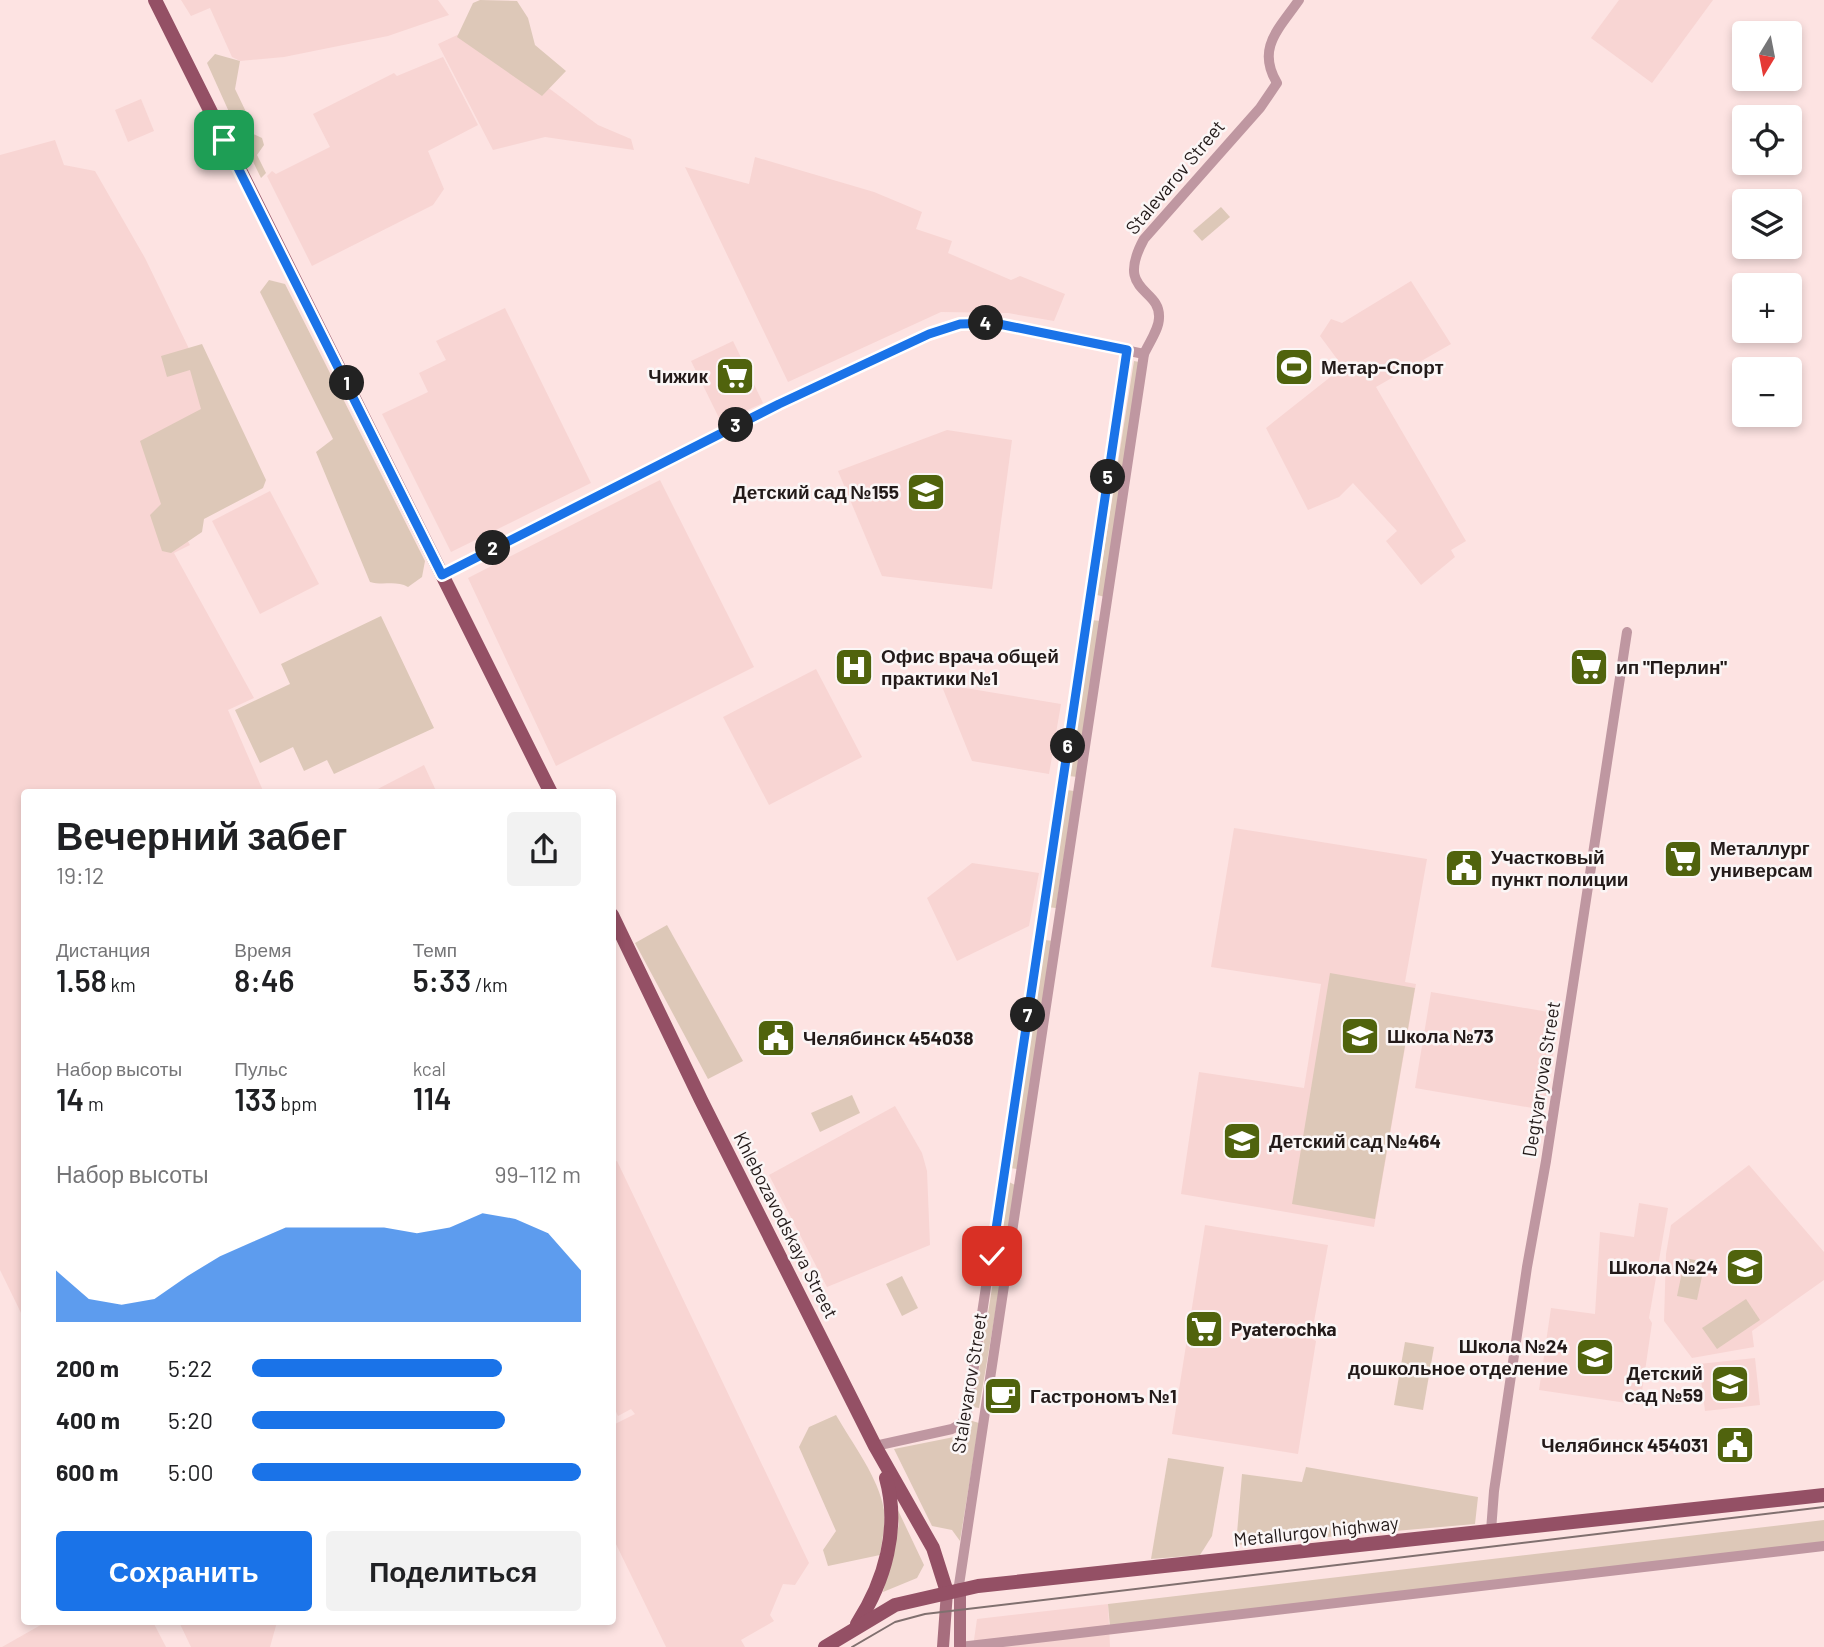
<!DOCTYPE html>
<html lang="ru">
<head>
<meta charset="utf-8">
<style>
	:root { --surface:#fff; --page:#f2f2f2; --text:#202124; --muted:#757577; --accent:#1a73e8 }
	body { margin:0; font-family:Barlow,sans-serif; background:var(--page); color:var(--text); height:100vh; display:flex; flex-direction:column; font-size:26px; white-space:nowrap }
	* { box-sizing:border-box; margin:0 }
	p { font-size:23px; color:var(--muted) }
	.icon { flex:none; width:38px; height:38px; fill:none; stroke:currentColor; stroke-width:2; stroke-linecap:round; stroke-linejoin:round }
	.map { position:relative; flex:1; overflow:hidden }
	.drawer { position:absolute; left:21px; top:789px; width:595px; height:836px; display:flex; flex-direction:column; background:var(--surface); border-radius:7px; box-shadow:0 4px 10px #0003 }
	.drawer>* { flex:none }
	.needle { width:46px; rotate:190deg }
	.fabs { position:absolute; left:1732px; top:21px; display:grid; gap:14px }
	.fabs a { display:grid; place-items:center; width:70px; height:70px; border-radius:7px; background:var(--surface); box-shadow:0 4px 10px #0003; font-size:35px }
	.pin { position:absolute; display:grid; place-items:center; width:60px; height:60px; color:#fff; margin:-30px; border-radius:14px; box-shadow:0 4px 10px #0006 }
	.km { position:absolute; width:35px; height:35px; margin:-18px; border-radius:50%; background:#222; color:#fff; font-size:19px; line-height:35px; text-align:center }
	.round { display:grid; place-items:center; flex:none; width:74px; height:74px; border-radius:7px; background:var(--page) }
	.headline { display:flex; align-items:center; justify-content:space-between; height:119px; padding:0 35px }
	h1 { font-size:38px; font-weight:600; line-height:52px }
	.figures { display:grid; grid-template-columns:repeat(3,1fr); gap:10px; height:119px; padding:7px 35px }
	.figures div { display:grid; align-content:center }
	.figures b { font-size:30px; font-weight:600 }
	.figures small { font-size:19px; font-weight:400 }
	.figures p { font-size:19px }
	.chart { height:196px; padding:14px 35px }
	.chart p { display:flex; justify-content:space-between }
	.chart svg { width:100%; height:126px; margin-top:7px; fill:var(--accent); opacity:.7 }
	.button { display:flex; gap:14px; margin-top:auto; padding:14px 35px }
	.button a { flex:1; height:80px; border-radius:7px; background:var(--accent); color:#fff; font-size:28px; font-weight:600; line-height:80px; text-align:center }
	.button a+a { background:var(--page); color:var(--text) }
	ul { padding:0 35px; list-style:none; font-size:23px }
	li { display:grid; grid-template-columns:112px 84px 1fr; align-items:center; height:52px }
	li i { height:18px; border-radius:9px; background:var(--accent) }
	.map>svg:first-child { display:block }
	.built { fill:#f8d5d3 }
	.green { fill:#ddc8b8 }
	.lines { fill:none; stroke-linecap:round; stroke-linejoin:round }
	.tertiary { stroke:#bf97a1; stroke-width:10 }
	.secondary { stroke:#a76e7e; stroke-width:12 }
	.primary { stroke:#945065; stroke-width:14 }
	.tram { stroke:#80706f; stroke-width:2 }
	.route-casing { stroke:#fff; stroke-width:14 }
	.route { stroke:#1a73e8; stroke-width:9 }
	.labels { text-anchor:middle; stroke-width:5; stroke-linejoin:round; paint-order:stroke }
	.street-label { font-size:19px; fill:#231a19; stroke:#fbf6f6 }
	.poi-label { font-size:19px; font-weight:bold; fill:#231a19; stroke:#fbf6f6; text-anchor:start }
</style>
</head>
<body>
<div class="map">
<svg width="1824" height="1647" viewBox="0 0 1824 1647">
	<rect width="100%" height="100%" fill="#fde3e2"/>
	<!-- built -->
	<g class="built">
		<polygon points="181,0 438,0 449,15 388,36 284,57 240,61 232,57 210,8 191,16"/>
		<polygon points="1619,0 1713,0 1652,83 1591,38"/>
		<polygon points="470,29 598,125 631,139 634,150 545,137 493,150 438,44"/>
		<polygon points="443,57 478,125 428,151 444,189 433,205 312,266 267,176 272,171 276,174 330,147 313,114 394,73 397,76"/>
		<polygon points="141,99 154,131 128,142 115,110"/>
		<polygon points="55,140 64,165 95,171 145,258 244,462 166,501 190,545 174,553 254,698 228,710 264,793 24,793 24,1319 0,1270 0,155"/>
		<polygon points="755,157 874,192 922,212 916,229 952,241 948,253 1011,280 1020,276 1065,294 1054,321 1008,313 941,312 788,382 685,167 749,184"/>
		<polygon points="1411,281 1451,344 1376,387 1466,541 1451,550 1455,557 1421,585 1386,541 1397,531 1353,483 1339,497 1308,510 1266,428 1343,367 1320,336 1331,319 1342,323"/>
		<polygon points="505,308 591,483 451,552 382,414 428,392 419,373 446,360 436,341"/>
		<polygon points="733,341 763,403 721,422 691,361"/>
		<polygon points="947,430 1012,440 992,589 882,576 838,471"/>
		<polygon points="660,480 754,667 556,766 468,578"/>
		<polygon points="270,491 319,584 260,614 212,521"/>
		<polygon points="816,669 862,757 769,805 723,717"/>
		<polygon points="941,684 1061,704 1049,774 972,761"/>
		<polygon points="424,765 437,793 370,793"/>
		<polygon points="1234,828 1427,859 1405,982 1416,984 1374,1227 1181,1194 1199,1072 1304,1088 1321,984 1211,967"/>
		<polygon points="972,863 1039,873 1029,926 957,961 927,898"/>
		<polygon points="1431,992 1560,1014 1544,1110 1415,1088"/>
		<polygon points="895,1106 922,1153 927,1171 930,1245 827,1287 769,1175"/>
		<polygon points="617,1161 809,1563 795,1585 783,1584 770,1615 774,1621 741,1640 745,1647 666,1647 613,1538 613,1425 635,1414 631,1409 618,1416 613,1405 612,1163"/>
		<polygon points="1749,1165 1824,1252 1824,1280 1752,1331 1754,1347 1692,1358 1664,1321 1666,1254 1671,1225"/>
		<polygon points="1639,1203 1668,1208 1649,1318 1652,1323 1640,1405 1539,1390 1551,1308 1595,1314 1600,1232 1634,1237"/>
		<polygon points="1205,1225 1328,1245 1311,1338 1316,1341 1298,1454 1172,1434"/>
		<polygon points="1755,1358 1760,1405 1705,1411 1699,1364"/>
		<polygon points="1108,1604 1110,1647 973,1647 977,1619"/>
		<polygon points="46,1622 153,1622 166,1647 2,1647"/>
		<polygon points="179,1622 277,1622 270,1647 191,1647"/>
	</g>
	<!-- green -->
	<g class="green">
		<polygon points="480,0 517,1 528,18 535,45 566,71 542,96 457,37 473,3"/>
		<polygon points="215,54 240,61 235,89 248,116 234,123 207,63"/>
		<polygon points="251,133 262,138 264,145 257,155 266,173 261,178 242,139"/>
		<polygon points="1221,207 1230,217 1202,241 1193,231"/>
		<path d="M 269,280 L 285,284 L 425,561 L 422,577 L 408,587 C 396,580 383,586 370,582 L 316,452 L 333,439 L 260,292 Z"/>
		<polygon points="202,344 266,480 263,488 204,519 202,532 171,553 162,551 150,515 161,504 140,441 201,409 190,370 167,377 161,356"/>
		<polygon points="1134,361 1139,362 1105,597 1097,595"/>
		<polygon points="381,616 434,728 334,774 327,760 304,771 293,747 260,763 235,710 290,684 281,664"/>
		<polygon points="1091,620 1101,621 1078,777 1068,776"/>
		<polygon points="1067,790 1074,791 1056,908 1047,907"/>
		<polygon points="667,925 743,1061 708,1079 635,943"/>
		<polygon points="1044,940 1054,941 1017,1169 1010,1168"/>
		<polygon points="1330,973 1415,988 1375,1219 1292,1204"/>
		<polygon points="852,1095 860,1113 820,1132 811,1113"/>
		<polygon points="1009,1182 1017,1186 979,1408 973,1407"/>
		<polygon points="1685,1258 1705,1262 1697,1300 1677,1296"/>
		<polygon points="902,1276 918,1308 902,1316 886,1284"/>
		<polygon points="1746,1299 1760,1320 1717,1349 1702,1328"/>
		<polygon points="1405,1342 1434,1347 1423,1410 1394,1405"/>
		<path d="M 836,1415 C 852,1443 879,1478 884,1510 C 886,1525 882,1540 880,1555 L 828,1566 L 823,1550 L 836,1531 L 799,1447 L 809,1427 Z"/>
		<polygon points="969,1420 979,1423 960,1541 952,1530 932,1526 894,1449 954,1437 968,1429"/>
		<polygon points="1168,1458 1224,1467 1212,1536 1200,1555 1151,1559"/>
		<polygon points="1306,1467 1478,1497 1475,1524 1236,1545 1242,1474 1302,1482"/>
		<polygon points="896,1506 924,1565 917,1578 883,1592 899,1524"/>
		<polygon points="1824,1520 1824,1543 1110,1627 1108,1604"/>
	</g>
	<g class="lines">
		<!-- tertiary -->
		<g class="tertiary">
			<polyline points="441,575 779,404 929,334 960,324 994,323 1144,354"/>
			<polyline points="875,1446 952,1429 962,1423 967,1413 1127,350"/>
			<polyline points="1491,1531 1494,1491 1527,1267 1546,1161 1627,632"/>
			<path d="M 959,1585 L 1144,354 C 1149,343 1159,329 1159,318 C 1161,287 1114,294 1144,239 L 1260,108 L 1277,83 C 1256,48 1279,29 1299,0"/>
			<polyline points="960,1647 1824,1546"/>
		</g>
		<!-- secondary -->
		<g class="secondary">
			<polyline points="943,1647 947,1592"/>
			<polyline points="960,1647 960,1589"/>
		</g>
		<!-- primary -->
		<g class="primary">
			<polyline points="155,0 551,793"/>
			<polyline points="612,915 701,1100 875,1446 933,1548 947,1592"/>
			<path d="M 857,1624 C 885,1581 900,1528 886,1478"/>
			<polyline points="825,1647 895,1605 978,1586 1824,1495"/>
		</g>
		<!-- tram -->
		<polyline class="tram" points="852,1647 895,1622 925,1614 1824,1507"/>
	</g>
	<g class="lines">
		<!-- route casing -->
		<g class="route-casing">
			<polyline id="route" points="224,140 442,575 779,404 929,334 960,324 994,323 1127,350 992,1256"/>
		</g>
		<!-- route -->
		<use href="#route" class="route"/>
	</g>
	<!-- icons -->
	<defs>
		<g id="stadium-square" transform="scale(2.0125)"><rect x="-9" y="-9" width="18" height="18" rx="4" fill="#50630d" stroke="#fbf6f6"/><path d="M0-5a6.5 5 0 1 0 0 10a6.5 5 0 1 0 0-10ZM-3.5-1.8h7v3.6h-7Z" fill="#fff"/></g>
		<g id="supermarket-square" transform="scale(2.0125)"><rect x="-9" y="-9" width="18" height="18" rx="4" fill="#50630d" stroke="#fbf6f6"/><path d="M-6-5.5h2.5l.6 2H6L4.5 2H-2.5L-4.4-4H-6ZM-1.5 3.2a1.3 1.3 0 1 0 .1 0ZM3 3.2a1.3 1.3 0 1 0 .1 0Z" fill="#fff"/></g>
		<g id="school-square" transform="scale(2.0125)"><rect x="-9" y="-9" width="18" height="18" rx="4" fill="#50630d" stroke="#fbf6f6"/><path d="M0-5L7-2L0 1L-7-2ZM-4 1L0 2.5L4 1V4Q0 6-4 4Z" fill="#fff"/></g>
		<g id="hospital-square" transform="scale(2.0125)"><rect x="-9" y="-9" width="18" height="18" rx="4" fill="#50630d" stroke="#fbf6f6"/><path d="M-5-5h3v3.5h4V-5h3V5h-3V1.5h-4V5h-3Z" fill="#fff"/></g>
		<g id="civic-square" transform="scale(2.0125)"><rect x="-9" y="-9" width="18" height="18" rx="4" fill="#50630d" stroke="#fbf6f6"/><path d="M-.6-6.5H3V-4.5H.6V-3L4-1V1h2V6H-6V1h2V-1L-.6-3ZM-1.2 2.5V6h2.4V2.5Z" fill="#fff"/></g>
		<g id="cafe-square" transform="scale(2.0125)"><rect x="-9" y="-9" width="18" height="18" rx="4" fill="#50630d" stroke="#fbf6f6"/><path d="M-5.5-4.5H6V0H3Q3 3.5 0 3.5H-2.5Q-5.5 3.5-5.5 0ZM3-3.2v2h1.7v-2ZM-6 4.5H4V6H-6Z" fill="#fff"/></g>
	</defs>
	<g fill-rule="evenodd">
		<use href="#stadium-square" x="1294" y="367"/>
		<use href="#supermarket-square" x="735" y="376"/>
		<use href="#school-square" x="926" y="492"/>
		<use href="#hospital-square" x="854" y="667"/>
		<use href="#supermarket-square" x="1589" y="667"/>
		<use href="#supermarket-square" x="1683" y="859"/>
		<use href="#civic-square" x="1464" y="868"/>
		<use href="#school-square" x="1360" y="1036"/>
		<use href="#civic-square" x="776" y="1038"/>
		<use href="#school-square" x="1242" y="1141"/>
		<use href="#school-square" x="1745" y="1267"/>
		<use href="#supermarket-square" x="1204" y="1329"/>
		<use href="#school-square" x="1595" y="1357"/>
		<use href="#school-square" x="1730" y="1384"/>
		<use href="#cafe-square" x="1003" y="1396"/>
		<use href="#civic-square" x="1735" y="1445"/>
	</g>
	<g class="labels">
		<!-- street labels -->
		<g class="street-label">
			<text transform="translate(1175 177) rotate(-50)" y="7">Stalevarov Street</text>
			<text transform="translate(1541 1079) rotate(-81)" y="7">Degtyaryova Street</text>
			<text transform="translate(786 1225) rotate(63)" y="7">Khlebozavodskaya Street</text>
			<text transform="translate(969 1383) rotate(-81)" y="7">Stalevarov Street</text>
			<text transform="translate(1316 1531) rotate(-6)" y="7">Metallurgov highway</text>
		</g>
		<!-- poi labels -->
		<g class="poi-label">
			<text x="1321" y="374">Метар-Спорт</text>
			<text x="708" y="383" text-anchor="end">Чижик</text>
			<text x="899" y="499" text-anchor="end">Детский сад №155</text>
			<text x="881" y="663">Офис врача общей<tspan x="881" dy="22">практики №1</tspan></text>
			<text x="1616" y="674">ип "Перлин"</text>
			<text x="1710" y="855">Металлург<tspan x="1710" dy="22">универсам</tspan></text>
			<text x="1491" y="864">Участковый<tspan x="1491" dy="22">пункт полиции</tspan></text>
			<text x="1387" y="1043">Школа №73</text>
			<text x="803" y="1045">Челябинск 454038</text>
			<text x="1269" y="1148">Детский сад №464</text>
			<text x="1718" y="1274" text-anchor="end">Школа №24</text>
			<text x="1231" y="1336">Pyaterochka</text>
			<text x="1568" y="1353" text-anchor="end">Школа №24<tspan x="1568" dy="22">дошкольное отделение</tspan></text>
			<text x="1703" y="1380" text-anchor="end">Детский<tspan x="1703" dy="22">сад №59</tspan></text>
			<text x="1030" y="1403">Гастрономъ №1</text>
			<text x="1708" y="1452" text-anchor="end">Челябинск 454031</text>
		</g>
	</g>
</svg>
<div class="fabs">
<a><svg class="needle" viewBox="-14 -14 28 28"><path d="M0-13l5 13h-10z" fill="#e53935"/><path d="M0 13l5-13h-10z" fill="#757577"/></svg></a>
<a><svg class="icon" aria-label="locate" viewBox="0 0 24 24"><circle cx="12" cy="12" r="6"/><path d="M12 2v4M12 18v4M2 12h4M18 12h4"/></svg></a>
<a><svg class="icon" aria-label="layers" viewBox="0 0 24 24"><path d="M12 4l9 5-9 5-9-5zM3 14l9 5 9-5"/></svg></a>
<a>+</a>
<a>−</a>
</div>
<div class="pin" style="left:224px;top:140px;background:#1e9e55"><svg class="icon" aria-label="arrive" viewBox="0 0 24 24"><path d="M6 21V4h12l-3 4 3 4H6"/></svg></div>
<div class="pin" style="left:992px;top:1256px;background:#d93025"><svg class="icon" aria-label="check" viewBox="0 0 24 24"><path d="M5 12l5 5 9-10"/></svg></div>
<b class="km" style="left:347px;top:383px">1</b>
<b class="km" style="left:493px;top:548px">2</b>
<b class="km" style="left:736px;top:425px">3</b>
<b class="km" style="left:986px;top:323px">4</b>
<b class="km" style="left:1108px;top:477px">5</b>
<b class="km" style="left:1068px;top:746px">6</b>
<b class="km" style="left:1028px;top:1015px">7</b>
<section class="drawer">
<div class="headline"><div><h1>Вечерний забег</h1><p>19:12</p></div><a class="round"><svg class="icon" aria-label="share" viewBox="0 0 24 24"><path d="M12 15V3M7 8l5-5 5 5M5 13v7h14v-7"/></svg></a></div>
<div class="figures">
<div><p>Дистанция</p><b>1.58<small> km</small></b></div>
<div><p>Время</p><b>8:46</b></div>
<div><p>Темп</p><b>5:33<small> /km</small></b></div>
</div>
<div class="figures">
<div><p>Набор высоты</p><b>14<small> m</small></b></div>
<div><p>Пульс</p><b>133<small> bpm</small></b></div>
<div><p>kcal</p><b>114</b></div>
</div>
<div class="chart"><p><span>Набор высоты</span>99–112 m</p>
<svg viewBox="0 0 160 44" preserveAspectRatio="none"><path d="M0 44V26L10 36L20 38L30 36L40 28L50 21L60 16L70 11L80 11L90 11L100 11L110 13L120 11L130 6L140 8L150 13L160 26V44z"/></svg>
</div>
<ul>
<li><b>200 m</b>5:22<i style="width:76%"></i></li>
<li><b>400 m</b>5:20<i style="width:77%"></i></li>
<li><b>600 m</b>5:00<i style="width:100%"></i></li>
</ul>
<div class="button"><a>Сохранить</a><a>Поделиться</a></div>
</section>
</div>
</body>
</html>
